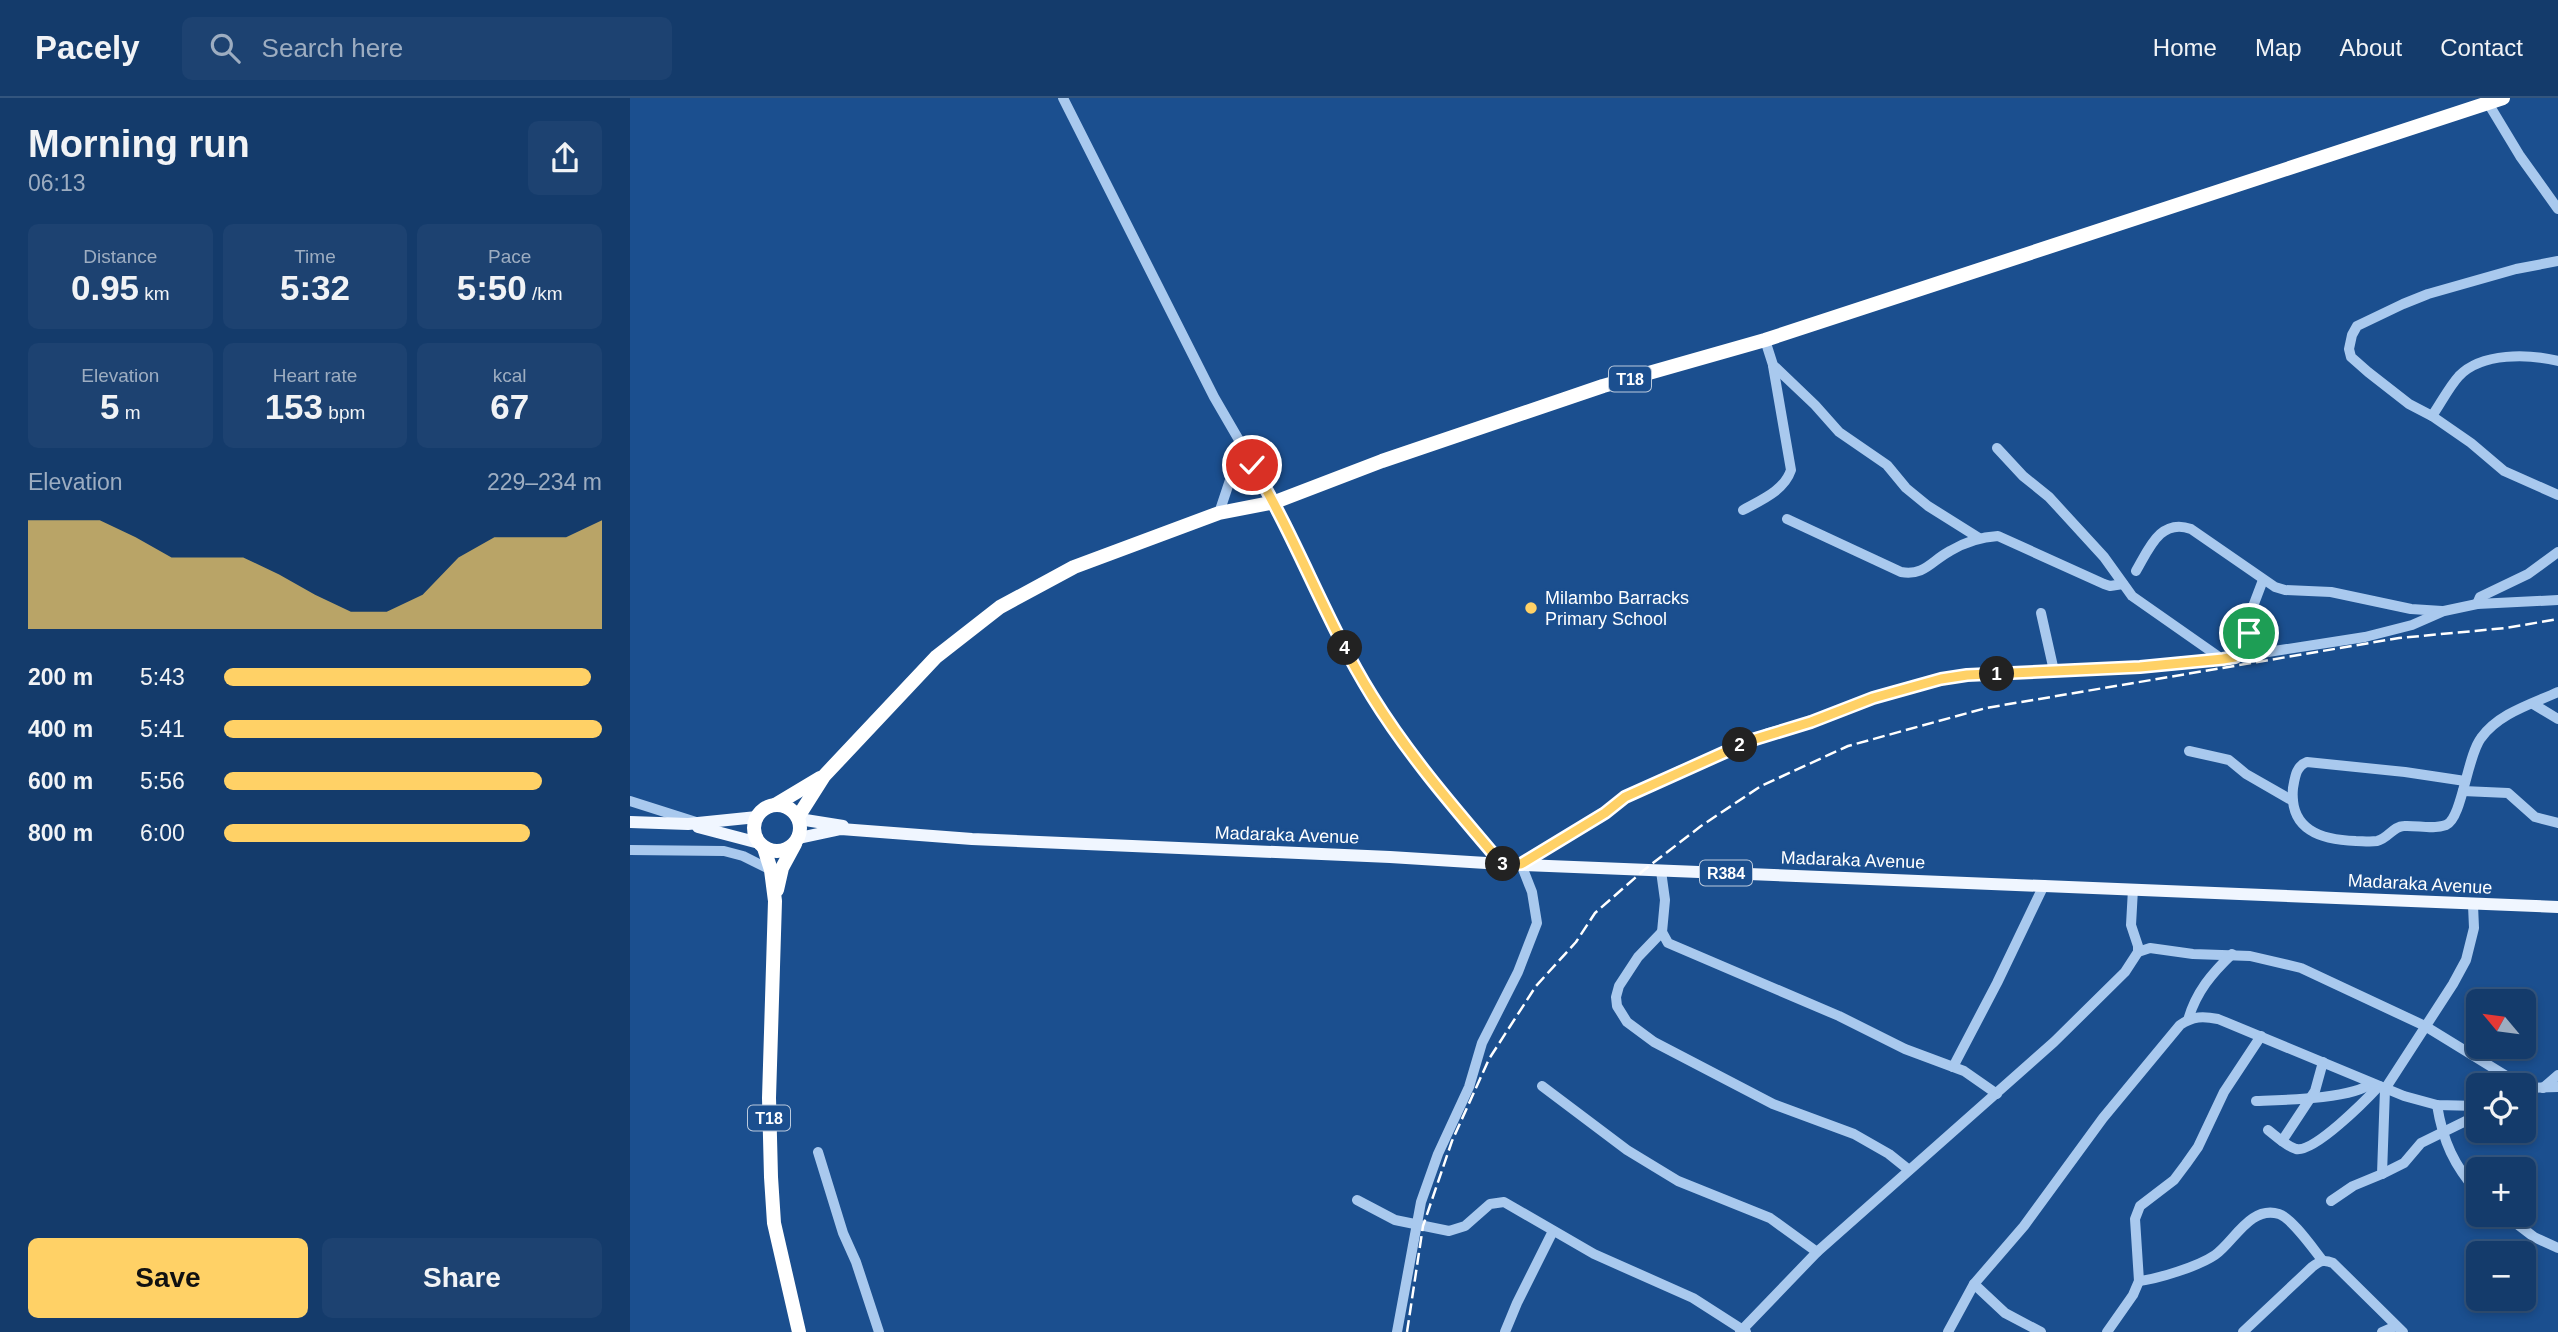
<!DOCTYPE html>
<html lang="en">
<head>
<meta charset="utf-8">
<style>
	:root { --surface:#143b6b; --page:#1d4271; --text:#f1f3f6; --muted:#9dadc1; --line:#33557e; --accent:#ffd166 }
	body { margin:0; font-family:Helvetica,sans-serif; background:var(--page); color:var(--text); height:100vh; display:flex; flex-direction:column; font-size:26px; white-space:nowrap }
	* { box-sizing:border-box; margin:0 }
	p { font-size:23px; color:var(--muted) }
	.icon { flex:none; width:38px; height:38px; fill:none; stroke:currentColor; stroke-width:2; stroke-linecap:round; stroke-linejoin:round }
	.map { position:relative; flex:1; overflow:hidden }
	.details { display:flex; flex-direction:column; background:var(--surface); width:630px }
	.details>* { flex:none }
	.needle { width:46px; rotate:299deg }
	.buttons { position:absolute; left:1836px; top:891px; display:grid; gap:14px }
	.buttons a { display:grid; place-items:center; width:70px; height:70px; border-radius:10px; background:var(--surface); box-shadow:0 4px 10px #0003,0 0 0 2px var(--line); font-size:35px }
	.pin { position:absolute; display:grid; place-items:center; width:60px; height:60px; color:#fff; margin:-30px; border:4px solid #fff; border-radius:50%; box-shadow:0 2px 7px #0007 }
	.km { position:absolute; width:35px; height:35px; margin:-18px; border-radius:50%; background:#222; color:#fff; font-size:19px; line-height:35px; text-align:center }
	.round { display:grid; place-items:center; flex:none; width:74px; height:74px; border-radius:10px; background:var(--page) }
	.overview { display:flex; align-items:center; justify-content:space-between; height:119px; padding:0 28px }
	h1 { font-size:38px; font-weight:700; line-height:52px }
	.figures { display:grid; grid-template-columns:repeat(3,1fr); gap:10px; height:119px; padding:7px 28px }
	.figures div { display:grid; align-content:center; border-radius:10px; background:var(--page); text-align:center }
	.figures b { font-size:35px; font-weight:700 }
	.figures small { font-size:19px; font-weight:400 }
	.figures p { font-size:19px }
	.chart { height:196px; padding:14px 28px }
	.chart p { display:flex; justify-content:space-between }
	.chart svg { width:100%; height:126px; margin-top:7px; fill:var(--accent); opacity:.7 }
	.button { display:flex; gap:14px; margin-top:auto; padding:14px 28px }
	.button a { flex:1; height:80px; border-radius:10px; background:var(--accent); color:#111; font-size:28px; font-weight:700; line-height:80px; text-align:center }
	.button a+a { background:var(--page); color:var(--text) }
	ul { padding:0 28px; list-style:none; font-size:23px }
	li { display:grid; grid-template-columns:112px 84px 1fr; align-items:center; height:52px }
	li i { height:18px; border-radius:9px; background:var(--accent) }
	header { display:flex; align-items:center; gap:42px; box-sizing:border-box; height:98px; padding:0 35px; background:var(--surface); border-bottom:2px solid var(--line) }
	header strong { font-size:33px }
	nav { display:flex; gap:38px; margin-inline-start:auto; font-size:24px }
	.search { width:490px; height:63px; background:var(--page); display:flex; align-items:center; gap:18px; box-sizing:border-box; padding:0 24px; border-radius:10px; color:var(--muted); font-size:26px }
	main { display:flex; flex:1; min-height:0 }
	.map>svg:first-child { display:block }
	.lines { fill:none; stroke-linecap:round; stroke-linejoin:round }
	.minor { stroke:#a9c9ee; stroke-width:10 }
	.major { stroke:#f0f6ff; stroke-width:12 }
	.highway { stroke:#fff; stroke-width:14 }
	.rail { stroke:#fff; stroke-width:2.5; stroke-dasharray:12 5; stroke-linecap:butt }
	.route-casing { stroke:#fff; stroke-width:14 }
	.route { stroke:#ffd166; stroke-width:9 }
	.poi-dot { fill:#ffd166; stroke:#1b4f8f; stroke-width:2.5 }
	.labels { text-anchor:middle; stroke-width:6; stroke-linejoin:round; paint-order:stroke }
	.shield { fill:#1b4f8f; stroke:#bbcadd; stroke-width:2 }
	.shield-label { font-size:16px; font-weight:bold; fill:#fff }
	.poi-label { font-size:18px; fill:#fff; stroke:#1b4f8f; text-anchor:start }
	.street-label { font-size:18px; fill:#fff; stroke:#1b4f8f }
</style>
</head>
<body>
<header>
<strong>Pacely</strong>
<div class="search"><svg class="icon" aria-label="search" viewBox="0 0 24 24"><circle cx="10" cy="10" r="6"/><path d="M15 15l6 6"/></svg>Search here</div>
<nav><a>Home</a><a>Map</a><a>About</a><a>Contact</a></nav>
</header>
<main>
<section class="details">
<div class="overview"><div><h1>Morning run</h1><p>06:13</p></div><a class="round"><svg class="icon" aria-label="share" viewBox="0 0 24 24"><path d="M12 15V3M7 8l5-5 5 5M5 13v7h14v-7"/></svg></a></div>
<div class="figures">
<div><p>Distance</p><b>0.95<small> km</small></b></div>
<div><p>Time</p><b>5:32</b></div>
<div><p>Pace</p><b>5:50<small> /km</small></b></div>
</div>
<div class="figures">
<div><p>Elevation</p><b>5<small> m</small></b></div>
<div><p>Heart rate</p><b>153<small> bpm</small></b></div>
<div><p>kcal</p><b>67</b></div>
</div>
<div class="chart"><p><span>Elevation</span>229–234 m</p>
<svg viewBox="0 0 160 44" preserveAspectRatio="none"><path d="M0 44V6L10 6L20 6L30 12L40 19L50 19L60 19L70 25L80 32L90 38L100 38L110 32L120 19L130 12L140 12L150 12L160 6V44z"/></svg>
</div>
<ul>
<li><b>200 m</b>5:43<i style="width:97%"></i></li>
<li><b>400 m</b>5:41<i style="width:100%"></i></li>
<li><b>600 m</b>5:56<i style="width:84%"></i></li>
<li><b>800 m</b>6:00<i style="width:81%"></i></li>
</ul>
<div class="button"><a>Save</a><a>Share</a></div>
</section>
<div class="map">
<svg width="1928" height="1234" viewBox="0 0 1928 1234">
	<rect width="100%" height="100%" fill="#1b4f8f"/>
	<g class="lines">
		<!-- minor -->
		<g class="minor">
			<polyline points="433,0 584,299 645,404 695,511 741,597 771,643 872,766"/>
			<polyline points="1858,5 1890,58 1928,111"/>
			<polyline points="1928,163 1886,171 1798,196 1773,206 1727,228 1722,237 1719,251 1721,259 1738,274 1779,306 1802,318 1841,345 1874,373 1928,397"/>
			<polyline points="1135,242 1143,267 1185,307 1209,334 1257,367 1276,390 1298,408 1349,440"/>
			<path d="M 1802,318 C 1811,305 1819,289 1829,278 C 1852,254 1899,256 1928,263"/>
			<polyline points="1367,350 1393,378 1419,399 1474,459 1502,498 1592,561"/>
			<path d="M 1113,412 C 1131,402 1154,393 1161,372 L 1143,268"/>
			<polyline points="589,415 612,346"/>
			<path d="M 1157,421 L 1271,474 C 1295,478 1301,463 1320,453 C 1335,444 1352,439 1368,438 L 1474,486 L 1480,488 L 1493,486"/>
			<path d="M 1506,473 C 1519,451 1530,420 1561,431 L 1645,489 L 1655,492 L 1701,494 L 1781,511 L 1812,513"/>
			<polyline points="1847,506 1850,499 1898,476 1928,454"/>
			<polyline points="1411,515 1424,573"/>
			<polyline points="1605,559 1606,549 1621,530 1622,511 1633,482"/>
			<polyline points="1903,606 1928,621"/>
			<polyline points="1559,653 1599,662 1616,676 1663,703"/>
			<path d="M 1835,683 L 1775,674 L 1677,664 C 1666,668 1665,679 1663,690 C 1659,732 1691,742 1726,743 C 1732,743 1740,744 1747,743 C 1758,741 1763,728 1774,728 C 1787,727 1803,732 1816,727 C 1832,721 1837,658 1851,640 C 1869,615 1902,606 1928,594"/>
			<polyline points="1833,693 1878,695 1905,719 1928,725"/>
			<polyline points="0,703 66,724"/>
			<polyline points="0,752 94,753 113,758 141,772"/>
			<polyline points="1031,773 1035,802 1032,834 1038,845 1209,918 1275,951 1334,973 1367,996"/>
			<polyline points="1032,834 1008,859 989,888 986,899 987,908 997,924 1024,944 1143,1006 1224,1036 1259,1056 1279,1072"/>
			<polyline points="1508,854 1520,850 1563,856 1620,858 1671,870 1795,928 1891,987"/>
			<path d="M 1558,922 C 1566,894 1582,875 1602,856"/>
			<polyline points="1323,969 1367,885 1414,787"/>
			<polyline points="912,988 997,1052 1048,1083 1140,1120 1187,1154"/>
			<polyline points="1894,990 1928,989"/>
			<polyline points="1913,990 1928,977"/>
			<path d="M 1626,1003 C 1651,1002 1724,1001 1741,985"/>
			<path d="M 1807,1007 C 1813,1044 1824,1067 1848,1095"/>
			<path d="M 1638,1032 C 1646,1038 1656,1048 1666,1051 C 1684,1055 1736,1002 1749,988"/>
			<polyline points="1652,1043 1685,993 1693,964"/>
			<polyline points="188,1054 213,1135 226,1164 249,1234"/>
			<polyline points="1752,1076 1774,1065 1791,1045 1848,1017"/>
			<polyline points="727,1102 765,1122 819,1133 835,1128 860,1106 874,1104 964,1156 1063,1200 1116,1234"/>
			<polyline points="1701,1103 1723,1088 1752,1076 1755,991 1823,886 1836,862 1844,830 1843,807"/>
			<polyline points="1874,1116 1904,1139 1928,1150"/>
			<path d="M 1509,1183 C 1528,1181 1569,1168 1585,1157 C 1604,1144 1620,1107 1649,1116 C 1662,1120 1684,1152 1693,1163"/>
			<polyline points="1344,1186 1375,1215 1411,1234"/>
			<polyline points="767,1234 791,1104 808,1056 839,989 852,945 888,874 907,825 902,794 891,766 975,715 995,699 1049,673 1138,635 1181,624 1243,600 1311,581 1337,577 1510,569 1593,561 1735,539 1782,527 1814,513 1847,506 1928,502"/>
			<polyline points="875,1234 887,1205 923,1133"/>
			<polyline points="1110,1234 1187,1154 1424,944 1495,874 1508,854 1508,848 1501,827 1503,791"/>
			<path d="M 1318,1234 L 1344,1186 L 1394,1128 L 1473,1020 L 1550,927 C 1563,918 1573,918 1588,921 L 1774,998 L 1807,1007 L 1848,1008"/>
			<polyline points="1477,1234 1503,1197 1509,1183 1505,1121 1510,1108 1544,1082 1556,1066 1568,1049 1594,994 1631,938"/>
			<path d="M 1613,1234 L 1682,1169 C 1690,1163 1693,1161 1703,1165 L 1773,1234"/>
			<polyline points="1752,1234 1766,1228"/>
		</g>
		<!-- major -->
		<g class="major">
			<polyline points="169,721 213,728"/>
			<polyline points="0,724 58,726 127,719"/>
			<polyline points="68,729 129,745"/>
			<polyline points="169,740 211,731 342,741 760,759 872,766 1928,809"/>
		</g>
		<!-- highway -->
		<g class="highway">
			<circle cx="147" cy="730" r="23"/>
			<polyline points="145,707 190,680"/>
			<polyline points="168,719 194,678 306,559 370,509 444,469 589,415 645,404 752,363 973,288 1135,242 1873,0"/>
			<polyline points="134,750 141,772 145,803 139,1000 141,1079 144,1125 169,1234"/>
			<polyline points="147,792 152,770 165,746"/>
		</g>
		<!-- rail -->
		<polyline class="rail" points="777,1234 793,1128 822,1043 859,961 906,888 946,844 965,815 1014,772 1071,728 1131,688 1218,648 1356,610 1769,540 1876,530 1928,521"/>
	</g>
	<g class="lines">
		<!-- route casing -->
		<g class="route-casing">
			<path id="route" d="M 622,367 C 667,441 696,524 742,598 C 779,658 826,712 872,766 L 891,766 L 975,715 L 995,699 L 1122,642 L 1181,624 L 1243,600 L 1311,581 L 1337,577 L 1510,569 L 1593,561 L 1605,559 L 1606,549 L 1619,535"/>
		</g>
		<!-- route -->
		<use href="#route" class="route"/>
	</g>
	<!-- markers -->
	<circle class="poi-dot" cx="901" cy="510" r="7"/>
	<g class="labels">
		<!-- shield labels -->
		<g class="shield">
			<rect x="979" y="268.5" width="42" height="25" rx="5"/>
			<rect x="1070" y="762.5" width="52" height="25" rx="5"/>
			<rect x="118" y="1007.5" width="42" height="25" rx="5"/>
		</g>
		<g class="shield-label">
			<text x="1000" y="287">T18</text>
			<text x="1096" y="781">R384</text>
			<text x="139" y="1026">T18</text>
		</g>
		<!-- poi labels -->
		<g class="poi-label">
			<text x="915" y="506">Milambo Barracks<tspan x="915" dy="21">Primary School</tspan></text>
		</g>
		<!-- street labels -->
		<g class="street-label">
			<text transform="translate(657 737) rotate(2)" y="6">Madaraka Avenue</text>
			<text transform="translate(1223 762) rotate(2)" y="6">Madaraka Avenue</text>
			<text transform="translate(1790 786) rotate(3)" y="6">Madaraka Avenue</text>
		</g>
	</g>
</svg>
<div class="buttons">
<a><svg class="needle" viewBox="-14 -14 28 28"><path d="M0-13l5 13h-10z" fill="#e53935"/><path d="M0 13l5-13h-10z" fill="#9dadc1"/></svg></a>
<a><svg class="icon" aria-label="locate" viewBox="0 0 24 24"><circle cx="12" cy="12" r="6"/><path d="M12 2v4M12 18v4M2 12h4M18 12h4"/></svg></a>
<a>+</a>
<a>−</a>
</div>
<div class="pin" style="left:1619px;top:535px;background:#1e9e55"><svg class="icon" aria-label="arrive" viewBox="0 0 24 24"><path d="M6 21V4h12l-3 4 3 4H6"/></svg></div>
<div class="pin" style="left:622px;top:367px;background:#d93025"><svg class="icon" aria-label="check" viewBox="0 0 24 24"><path d="M5 12l5 5 9-10"/></svg></div>
<b class="km" style="left:1367px;top:576px">1</b>
<b class="km" style="left:1110px;top:647px">2</b>
<b class="km" style="left:873px;top:766px">3</b>
<b class="km" style="left:715px;top:550px">4</b>
</div>
</main>
</body>
</html>
